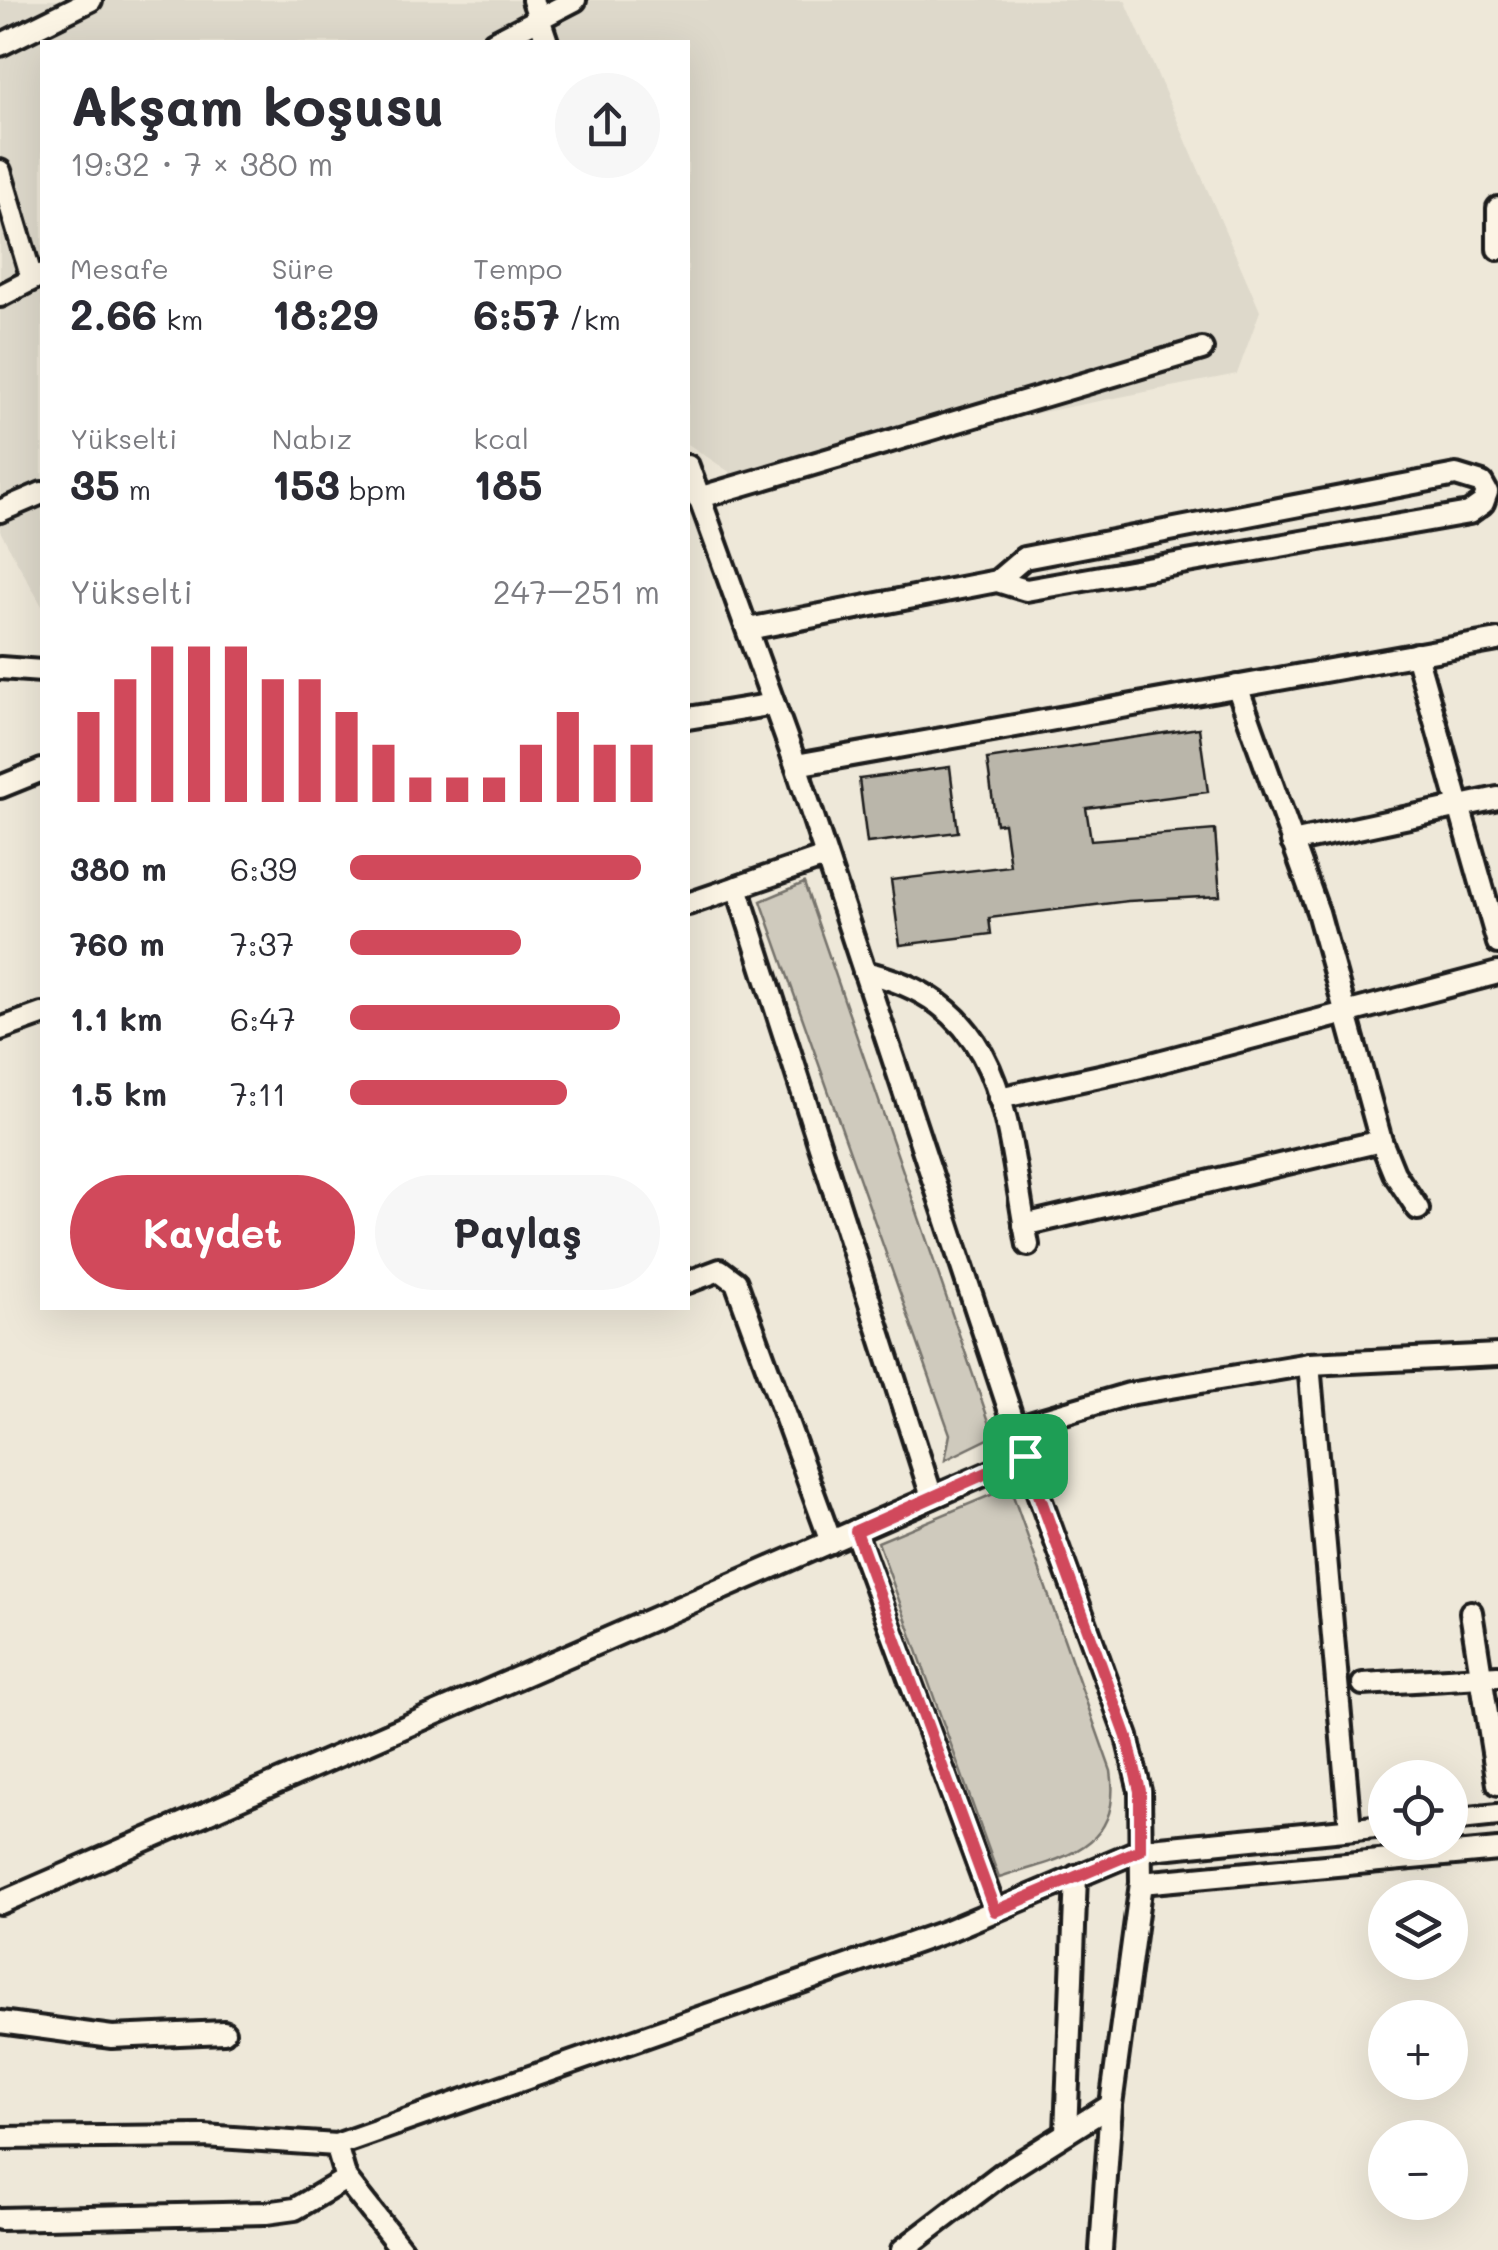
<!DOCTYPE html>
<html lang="tr">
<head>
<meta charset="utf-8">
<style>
	:root { --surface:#fff; --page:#f7f7f7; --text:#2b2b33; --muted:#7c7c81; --accent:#d1495b }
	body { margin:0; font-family:Mali,sans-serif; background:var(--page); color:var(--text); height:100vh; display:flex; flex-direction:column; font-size:38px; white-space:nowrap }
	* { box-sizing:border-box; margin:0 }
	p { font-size:32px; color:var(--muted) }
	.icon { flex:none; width:55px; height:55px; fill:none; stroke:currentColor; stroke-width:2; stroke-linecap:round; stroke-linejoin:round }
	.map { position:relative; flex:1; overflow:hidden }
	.drawer { position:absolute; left:40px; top:40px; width:650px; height:1270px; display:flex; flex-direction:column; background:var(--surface); border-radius:0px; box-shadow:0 10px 40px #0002 }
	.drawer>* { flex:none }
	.fabs { position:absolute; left:1368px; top:1760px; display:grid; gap:20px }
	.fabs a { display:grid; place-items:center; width:100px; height:100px; border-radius:50%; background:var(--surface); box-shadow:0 10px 40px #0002; font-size:50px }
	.pin { position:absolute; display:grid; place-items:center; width:85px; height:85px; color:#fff; margin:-42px; border-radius:20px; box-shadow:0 5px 15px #0006 }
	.round { display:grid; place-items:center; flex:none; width:105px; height:105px; border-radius:52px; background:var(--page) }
	.summary { display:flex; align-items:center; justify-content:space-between; height:170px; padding:0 30px }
	h1 { font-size:55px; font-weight:700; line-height:75px }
	.figures { display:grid; grid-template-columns:repeat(3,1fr); gap:15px; height:170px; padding:10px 30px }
	.figures div { display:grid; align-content:center }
	.figures b { font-size:42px; font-weight:700 }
	.figures small { font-size:28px; font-weight:400 }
	.figures p { font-size:28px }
	.chart { height:280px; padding:20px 30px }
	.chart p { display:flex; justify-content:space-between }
	.chart svg { width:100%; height:180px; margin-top:10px; stroke:var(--accent); stroke-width:6 }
	.cta { display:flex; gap:20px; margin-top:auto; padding:20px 30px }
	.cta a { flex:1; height:115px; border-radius:60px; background:var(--accent); color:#fff; font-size:40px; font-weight:700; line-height:115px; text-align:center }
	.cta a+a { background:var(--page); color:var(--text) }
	ul { padding:0 30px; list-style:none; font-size:32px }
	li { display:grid; grid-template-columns:160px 120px 1fr; align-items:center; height:75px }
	li i { height:25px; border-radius:12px; background:var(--accent) }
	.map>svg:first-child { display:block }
	.built { fill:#ded9cb }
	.green { fill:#cfcabd; stroke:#76736c; stroke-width:2.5 }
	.building { fill:#bab6aa; stroke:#1c1c1c; stroke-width:2.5 }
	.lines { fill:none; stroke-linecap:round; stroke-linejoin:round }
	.minor-casing { stroke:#1c1c1c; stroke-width:28 }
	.minor { stroke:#fcf5e5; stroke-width:20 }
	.route-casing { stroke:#fff; stroke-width:20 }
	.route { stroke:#d1495b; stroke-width:12 }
</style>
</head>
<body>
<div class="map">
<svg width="1498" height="2250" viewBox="0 0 1498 2250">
	<rect width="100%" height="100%" fill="#eee8d9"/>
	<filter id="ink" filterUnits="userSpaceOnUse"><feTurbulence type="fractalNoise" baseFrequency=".01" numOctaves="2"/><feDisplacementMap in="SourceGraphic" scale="20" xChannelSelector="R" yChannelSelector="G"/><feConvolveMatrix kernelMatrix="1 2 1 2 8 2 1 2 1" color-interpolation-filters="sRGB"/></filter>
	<g filter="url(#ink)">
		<!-- built -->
		<polygon class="built" points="0,0 1125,0 1260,311 1237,374 731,473 688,444 688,42 42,42 42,606 0,531"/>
		<!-- green -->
		<g class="green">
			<polygon points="804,883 994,1436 945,1460 950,1434 761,901"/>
			<path d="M 1010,1487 L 1111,1771 C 1123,1851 1060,1858 999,1878 L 878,1542 Z"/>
		</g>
		<!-- building -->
		<g class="building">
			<polygon points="1199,728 1208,792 1086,808 1091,840 1215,830 1220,896 1128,901 989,918 991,934 900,945 891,880 1010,866 1004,823 996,824 987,759"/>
			<polygon points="950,767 958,832 867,843 859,779"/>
		</g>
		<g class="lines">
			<!-- minor casing -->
			<g class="minor-casing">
				<g id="minor">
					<polyline points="533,0 547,42"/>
					<polyline points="494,42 575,0"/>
					<polyline points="0,45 91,0"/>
					<polyline points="0,171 32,279"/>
					<polyline points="1498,208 1498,249"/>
					<polyline points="0,296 41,275"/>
					<polyline points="688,466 796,765 1025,1457 1127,1737 1140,1791 1141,1883 1111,2105 1101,2250"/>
					<polyline points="698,498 1202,349"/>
					<polyline points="0,511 42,493"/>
					<polyline points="748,629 997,581 1026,590 1469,513 1483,503 1487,492 1482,483 1456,475 1024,558 997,581"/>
					<polyline points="1416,654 1498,943"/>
					<polyline points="0,668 42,671"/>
					<polyline points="1237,686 1318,912 1381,1141 1394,1173 1418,1209"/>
					<polyline points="688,718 774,704"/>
					<polyline points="796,765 1498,640"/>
					<polyline points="0,787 42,770"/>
					<polyline points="1292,842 1498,798"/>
					<polyline points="737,887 932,1497"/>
					<polyline points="688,904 825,857"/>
					<path d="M 864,972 C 1009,1004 1005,1123 1028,1245"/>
					<polyline points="0,1029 42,1014"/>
					<polyline points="999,1098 1132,1069 1498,973"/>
					<polyline points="1024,1225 1381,1141"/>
					<polyline points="688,1282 720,1270 736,1282 831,1542"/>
					<polyline points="1309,1364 1350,1829"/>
					<polyline points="1016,1427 1129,1394 1309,1364 1498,1355"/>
					<polyline points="855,1531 995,1911"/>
					<polyline points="1471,1612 1498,1784"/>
					<polyline points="1363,1684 1498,1676"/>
					<polyline points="1450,1820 1498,1815"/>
					<polyline points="1141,1883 1498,1850"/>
					<polyline points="0,1903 1025,1457"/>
					<polyline points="0,2022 112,2037 224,2032"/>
					<polyline points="1066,2133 1076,1876"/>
					<polyline points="0,2138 204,2136 336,2145 346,2179 295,2209 266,2213 0,2219"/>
					<polyline points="336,2145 947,1931 1140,1850 1385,1826"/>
					<polyline points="346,2179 402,2250"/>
					<polyline points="902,2250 1003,2173 1111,2105"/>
				</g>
			</g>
			<!-- minor -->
			<use href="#minor" class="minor"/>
		</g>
	</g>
	<g class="lines" filter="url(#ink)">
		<!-- route casing -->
		<g class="route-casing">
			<polygon id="route" points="1025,1456 1127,1737 1140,1791 1140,1850 995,1911 856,1531"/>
		</g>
		<!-- route -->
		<use href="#route" class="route"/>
	</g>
</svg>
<div class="fabs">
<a><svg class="icon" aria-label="locate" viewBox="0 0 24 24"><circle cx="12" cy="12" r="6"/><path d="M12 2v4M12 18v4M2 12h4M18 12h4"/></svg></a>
<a><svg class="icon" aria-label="layers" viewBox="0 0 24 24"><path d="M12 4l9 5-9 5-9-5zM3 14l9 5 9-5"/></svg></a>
<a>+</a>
<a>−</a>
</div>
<div class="pin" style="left:1025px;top:1456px;background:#1e9e55"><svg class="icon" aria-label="arrive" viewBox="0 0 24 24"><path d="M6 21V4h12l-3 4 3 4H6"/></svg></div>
<section class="drawer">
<div class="summary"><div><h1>Akşam koşusu</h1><p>19:32 · 7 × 380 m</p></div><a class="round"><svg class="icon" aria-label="share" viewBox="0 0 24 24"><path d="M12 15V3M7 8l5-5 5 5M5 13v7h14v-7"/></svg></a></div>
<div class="figures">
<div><p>Mesafe</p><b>2.66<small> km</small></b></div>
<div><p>Süre</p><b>18:29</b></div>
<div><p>Tempo</p><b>6:57<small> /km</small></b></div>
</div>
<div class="figures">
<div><p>Yükselti</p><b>35<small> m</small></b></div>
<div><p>Nabız</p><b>153<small> bpm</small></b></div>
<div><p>kcal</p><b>185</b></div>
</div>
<div class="chart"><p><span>Yükselti</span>247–251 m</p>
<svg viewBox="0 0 160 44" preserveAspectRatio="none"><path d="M5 44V22M15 44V14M25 44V6M35 44V6M45 44V6M55 44V14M65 44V14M75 44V22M85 44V30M95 44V38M105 44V38M115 44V38M125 44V30M135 44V22M145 44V30M155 44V30"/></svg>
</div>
<ul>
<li><b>380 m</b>6:39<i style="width:94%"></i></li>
<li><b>760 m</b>7:37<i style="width:55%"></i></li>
<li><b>1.1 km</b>6:47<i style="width:87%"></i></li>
<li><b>1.5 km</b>7:11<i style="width:70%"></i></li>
</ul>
<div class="cta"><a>Kaydet</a><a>Paylaş</a></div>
</section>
</div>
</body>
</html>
